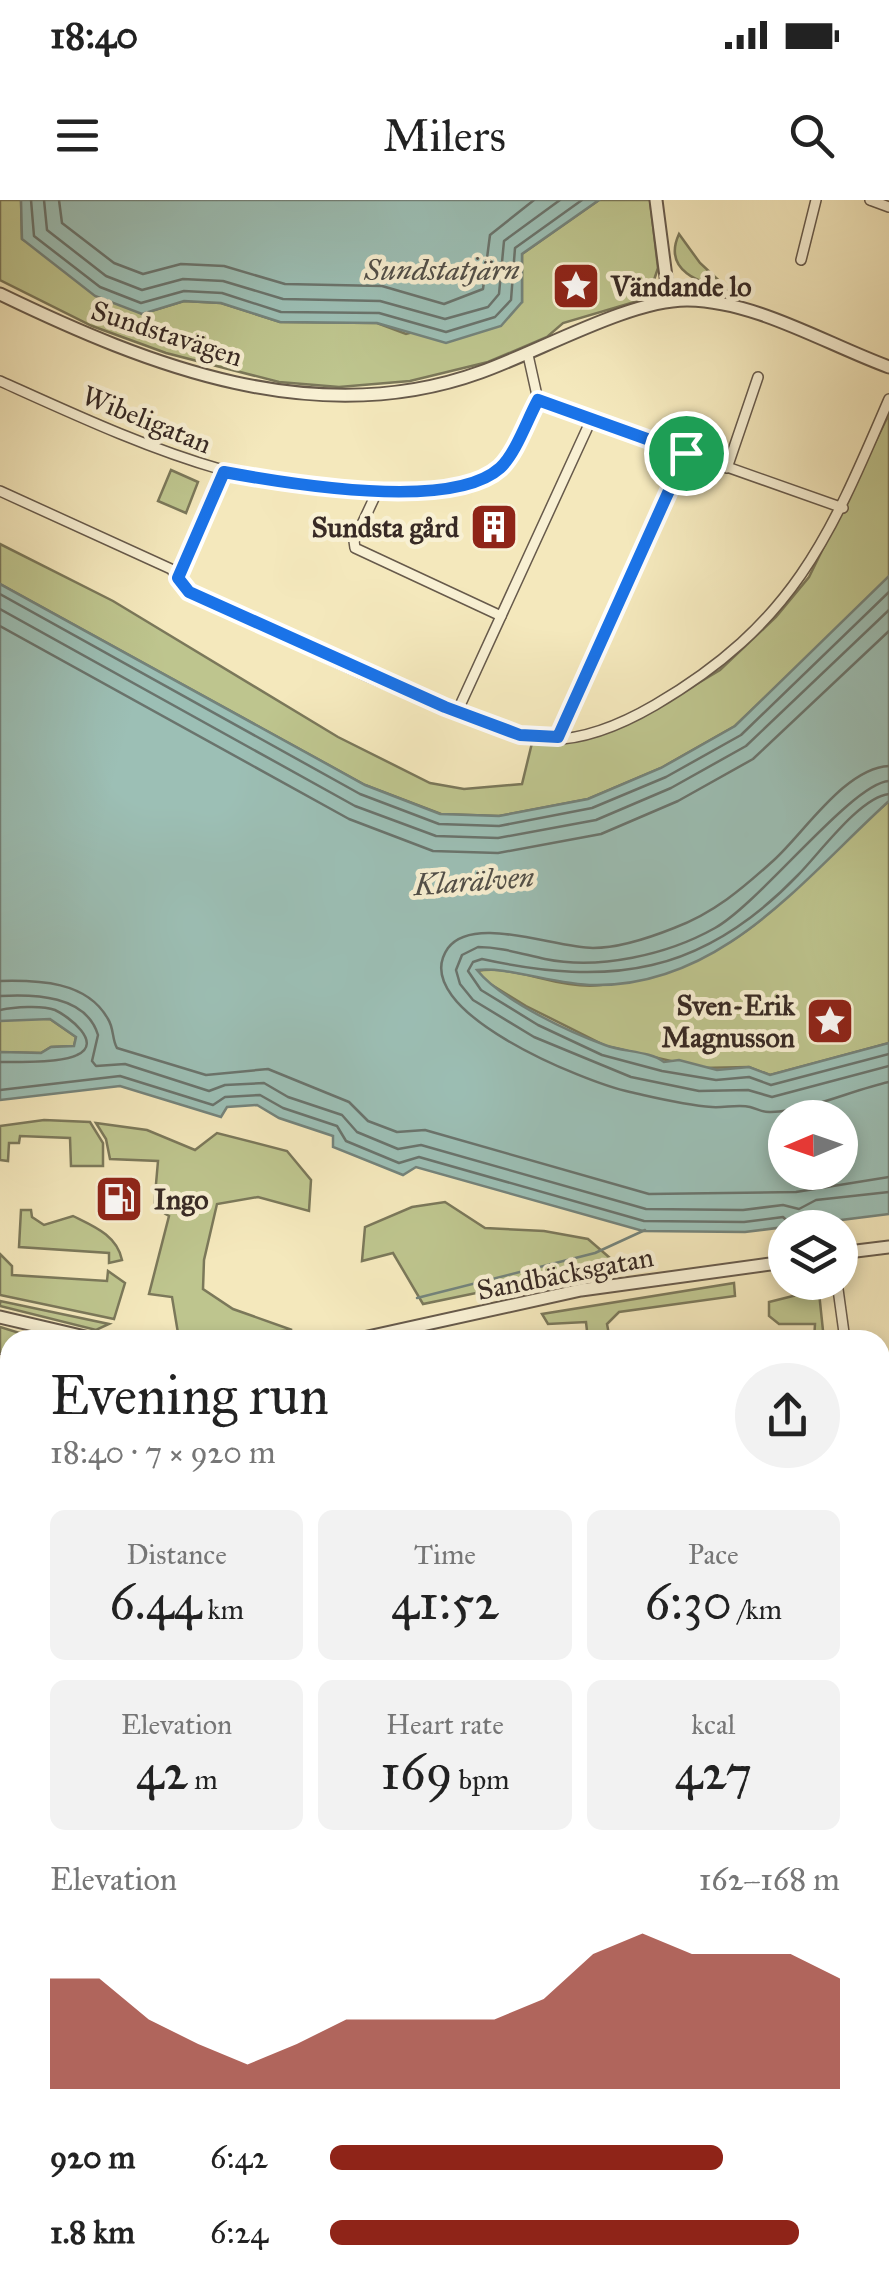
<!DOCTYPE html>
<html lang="en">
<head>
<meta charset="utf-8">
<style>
	:root { --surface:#fff; --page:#f2f2f2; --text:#222; --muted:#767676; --accent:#8f2418 }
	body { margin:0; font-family:"IM FELL Great Primer",serif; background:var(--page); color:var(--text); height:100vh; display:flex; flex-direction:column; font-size:38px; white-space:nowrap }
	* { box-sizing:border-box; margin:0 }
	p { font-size:32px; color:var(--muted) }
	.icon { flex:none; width:55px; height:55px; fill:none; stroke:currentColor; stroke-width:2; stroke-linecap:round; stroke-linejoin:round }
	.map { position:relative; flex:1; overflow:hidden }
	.drawer { position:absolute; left:0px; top:1130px; width:890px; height:962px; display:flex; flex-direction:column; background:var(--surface); border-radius:30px 30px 0 0; box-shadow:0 5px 15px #0003 }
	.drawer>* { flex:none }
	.needle { width:65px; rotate:268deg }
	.controls { position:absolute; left:768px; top:900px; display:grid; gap:20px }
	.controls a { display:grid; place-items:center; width:90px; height:90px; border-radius:50%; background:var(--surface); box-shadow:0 5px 15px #0003; font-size:50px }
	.pin { position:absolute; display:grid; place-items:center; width:85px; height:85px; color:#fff; margin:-42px; border:5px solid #fff; border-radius:50%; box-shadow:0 2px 10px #0007 }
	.round { display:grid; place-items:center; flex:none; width:105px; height:105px; border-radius:52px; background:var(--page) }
	.head { display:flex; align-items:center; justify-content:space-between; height:170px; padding:0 50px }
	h1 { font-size:55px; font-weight:600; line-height:75px }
	.metrics { display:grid; grid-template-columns:repeat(3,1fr); gap:15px; height:170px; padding:10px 50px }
	.metrics div { display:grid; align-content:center; border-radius:15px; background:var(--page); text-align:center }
	.metrics b { font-size:50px; font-weight:600 }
	.metrics small { font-size:28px; font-weight:400 }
	.metrics p { font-size:28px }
	.chart { height:280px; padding:20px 50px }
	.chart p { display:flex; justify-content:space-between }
	.chart svg { width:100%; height:180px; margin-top:10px; fill:var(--accent); opacity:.7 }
	ul { padding:0 50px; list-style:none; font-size:32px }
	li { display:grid; grid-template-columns:160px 120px 1fr; align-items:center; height:75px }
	li i { height:25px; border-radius:12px; background:var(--accent) }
	.status { display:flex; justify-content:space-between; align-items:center; height:70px; padding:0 50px; background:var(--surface); direction:ltr }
	.status svg { height:28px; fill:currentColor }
	header { display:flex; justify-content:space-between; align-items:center; height:130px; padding:0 50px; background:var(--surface); font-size:45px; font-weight:600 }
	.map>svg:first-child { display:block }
	.green { fill:#bec58e; stroke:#7b785a; stroke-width:2.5 }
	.water { fill:#9cbfb5; stroke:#74837b; stroke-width:2.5; fill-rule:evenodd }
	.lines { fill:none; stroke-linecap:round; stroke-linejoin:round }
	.shore { stroke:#6a746d; stroke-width:2.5 }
	.stream { stroke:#74837b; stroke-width:2.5 }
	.minor-casing { stroke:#675a4b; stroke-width:12 }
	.tertiary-casing { stroke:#675a4b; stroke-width:15 }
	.motorway-casing { stroke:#382a25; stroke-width:21 }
	.minor { stroke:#f8f0d3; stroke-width:9 }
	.tertiary { stroke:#f8f0d3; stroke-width:11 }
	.motorway { stroke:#f4e8bc; stroke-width:18 }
	.route-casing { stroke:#fff; stroke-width:20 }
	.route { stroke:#1a73e8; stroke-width:12 }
	.labels { text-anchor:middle; stroke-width:9; stroke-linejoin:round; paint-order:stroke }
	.poi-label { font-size:28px; font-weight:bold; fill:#382a25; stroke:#f8f0d3; text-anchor:start }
	.street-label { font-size:28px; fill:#382a25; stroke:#f8f0d3 }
	.water-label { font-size:30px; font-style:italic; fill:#514f49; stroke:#f8f0d3 }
</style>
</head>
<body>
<div class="status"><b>18:40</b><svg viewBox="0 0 49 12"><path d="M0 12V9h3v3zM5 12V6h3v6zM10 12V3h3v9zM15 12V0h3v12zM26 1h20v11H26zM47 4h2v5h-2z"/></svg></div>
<header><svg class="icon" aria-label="menu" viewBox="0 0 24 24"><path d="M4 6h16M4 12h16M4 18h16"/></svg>Milers<svg class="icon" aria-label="search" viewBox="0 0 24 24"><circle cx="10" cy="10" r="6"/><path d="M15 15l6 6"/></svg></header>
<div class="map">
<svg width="889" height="2092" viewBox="0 0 889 2092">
	<rect width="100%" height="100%" fill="#f4e8bc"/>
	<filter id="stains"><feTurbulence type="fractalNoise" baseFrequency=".002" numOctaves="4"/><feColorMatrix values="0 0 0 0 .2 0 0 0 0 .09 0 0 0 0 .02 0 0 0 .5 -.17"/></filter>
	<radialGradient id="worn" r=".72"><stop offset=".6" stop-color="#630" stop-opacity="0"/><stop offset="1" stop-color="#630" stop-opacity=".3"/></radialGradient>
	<!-- green -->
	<g class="green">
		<polygon points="0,0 21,0 22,39 142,114 184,101 221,103 280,122 377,123 406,134 522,102 522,54 599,0 650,0 658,68 648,98 563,123 547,137 488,162 410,181 339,187 279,182 166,153 92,126 0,80"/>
		<path d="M 679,34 L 700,63 L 729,90 C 700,83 662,71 679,34 Z"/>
		<polygon points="889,214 889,376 885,383 735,526 661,568 588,599 499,616 441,614 365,585 0,384 0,344 113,401 338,537 430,583 464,589 522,584 532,543 577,541 655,509 720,470 776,417 809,377"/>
		<polygon points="171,270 198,282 186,313 158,301"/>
		<path d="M 889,601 L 889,843 L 770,875 L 749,867 L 701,868 L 606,846 L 526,806 L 487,782 L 477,771 C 515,764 558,790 601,785 C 751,766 785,688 889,601 Z"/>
		<polygon points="5,818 50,819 76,837 74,846 51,847 41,853 0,852 0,821"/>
		<polygon points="44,920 90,922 103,943 103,966 71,966 70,938 20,936 19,943 9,943 8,961 0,960 0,926"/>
		<polygon points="96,923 147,930 195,950 217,933 287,951 311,980 309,1011 258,997 217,1004 204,1060 203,1089 233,1109 292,1130 243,1135 178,1133 172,1097 149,1094 169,1016 154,1007 158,961 110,959 106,939"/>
		<polygon points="445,1002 485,1028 544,1031 588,1039 617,1064 423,1104 393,1053 362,1061 365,1027 412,1007"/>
		<path d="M 21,1010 L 31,1010 L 32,1017 L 44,1025 L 73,1016 C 93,1026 117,1035 122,1060 L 109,1063 L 109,1053 L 19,1047 Z"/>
		<polygon points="0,1054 12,1066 12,1075 107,1081 108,1071 125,1083 114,1119 0,1095"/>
		<polygon points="734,1083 735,1096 619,1112 607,1124 610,1140 588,1140 586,1122 548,1124 542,1114"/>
		<polygon points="804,1083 818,1083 824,1140 814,1140 815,1124 779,1124 769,1116 769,1102 805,1093"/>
		<polygon points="0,1101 109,1124 96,1130 0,1106"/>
		<polygon points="0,1127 42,1140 10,1140 10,1155 0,1152"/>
		<polygon points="889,1209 889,1455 880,1443 880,1211"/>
		<polygon points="0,1300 10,1305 10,1564 0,1572"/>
		<polygon points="880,1675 889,1675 889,1935 880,1930"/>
		<polygon points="880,1963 889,1968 889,2092 329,2092 333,2082 880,2082"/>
		<polygon points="10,2070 10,2082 147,2083 150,2092 0,2092"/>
	</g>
	<!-- water -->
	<g class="water">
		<polygon points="21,0 599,0 522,54 522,102 501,126 446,143 377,123 280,122 221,103 184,101 142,114 95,96 22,39"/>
		<path d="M 889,376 L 889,601 C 804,678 722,787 594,785 C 557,785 506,766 477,770 C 501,800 569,832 605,845 C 623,852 650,851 664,862 L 679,860 L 717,870 L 749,867 L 770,875 L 889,843 L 889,1014 L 745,1032 L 643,1031 L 416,967 L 403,975 L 333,947 L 333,936 L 279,918 L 257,905 L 227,907 L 221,917 L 120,886 L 0,900 L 0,852 L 41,853 L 51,847 L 74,846 L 76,837 L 50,819 L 0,821 L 0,384 L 365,585 L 440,614 L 499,616 L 588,599 L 661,568 L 735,526 ZM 785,918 L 840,918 L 840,972 L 785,972 Z"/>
	</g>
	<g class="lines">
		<!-- shore -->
		<g class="shore">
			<polyline points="31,0 34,36 100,87 141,103 184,91 222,93 281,112 379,113 446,132 495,117 511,100 515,48 582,0"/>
			<polyline points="44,0 47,30 106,76 142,90 183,79 223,81 283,99 380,101 445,119 488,107 499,94 504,41 560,0"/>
			<polyline points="59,0 62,23 114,63 143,74 181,64 224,66 285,84 382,86 444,104 483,89 490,35 534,0"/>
			<polyline points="0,394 360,594 439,624 499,626 592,608 666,577 741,535 889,392"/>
			<polyline points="0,409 355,606 436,636 498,638 596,620 671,588 746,546 889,410"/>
			<polyline points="0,426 349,619 433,651 498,653 601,634 678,601 753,559 889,431"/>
			<path d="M 889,566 C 845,568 804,633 774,660 C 742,689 714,713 674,728 C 649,738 620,748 593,748 C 555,748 473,714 448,748 C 404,810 587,883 630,892 C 657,898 684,905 712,907 C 724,908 739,904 750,907 C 758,909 763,913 771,912 C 809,911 852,890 889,882"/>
			<path d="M 889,581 C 852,583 761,702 715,728 C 667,755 599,770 545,759 C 522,754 501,747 478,747 L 462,755 L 456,770 L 460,784 L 473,800 L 534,837 L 631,877 L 699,891 L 748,890 L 772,897 L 889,866"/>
			<path d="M 889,594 C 860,597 819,654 798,675 C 702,775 610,787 482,759 L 473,762 L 468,771 L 481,790 L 538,825 L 602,855 L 662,871 L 716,880 L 749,877 L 771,885 L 889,854"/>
			<path d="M 0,781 C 38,780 87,781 108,819 C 114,828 112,840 117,848 L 206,875 L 268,869 L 349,902 L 368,921 L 397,932 L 425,930 L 649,994 L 796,992 L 889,977"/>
			<path d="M 0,796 C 34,794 86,795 98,835 L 92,861 L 96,866 L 125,864 L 209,891 L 225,885 L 264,883 L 288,897 L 342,915 L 357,932 L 398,949 L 421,945 L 646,1009 L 743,1010 L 783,1005 L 799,1009 L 816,1000 L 889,992"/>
			<path d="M 0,810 C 14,807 42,805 55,810 C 68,816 104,843 77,855 C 62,863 19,862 0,862"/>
			<polyline points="0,890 120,876 213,905 225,897 260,895 283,908 337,926 346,941 399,963 419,957 644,1021 744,1022 783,1017 795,1028"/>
		</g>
		<!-- stream -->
		<g class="stream">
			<polyline points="417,1098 595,1053 645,1030"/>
			<polyline points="0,1544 10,1538"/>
		</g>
		<!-- minor casing -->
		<g class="minor-casing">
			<g id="minor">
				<polyline points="870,0 889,7"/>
				<polyline points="801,60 816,0"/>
				<polyline points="528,155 538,200"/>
				<path d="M 0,181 C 140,244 278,311 437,287 C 457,284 486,283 501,267 C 517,250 527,220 538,200"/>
				<polyline points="538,200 843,308"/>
				<polyline points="727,268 758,177"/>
				<path d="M 0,291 L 171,369 L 189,392 C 275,431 379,489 468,513 C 490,520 509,534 532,538 C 573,545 619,526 655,505 C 793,424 829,339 889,199"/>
				<polyline points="377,292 354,341 355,348 501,416"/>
				<polyline points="178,379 224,272"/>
				<polyline points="457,512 591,220"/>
				<polyline points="557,537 686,253"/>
				<polyline points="837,1082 845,1140"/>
				<polyline points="880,1199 889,1198"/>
				<polyline points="214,2092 218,2082"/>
			</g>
		</g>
		<!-- tertiary casing -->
		<g class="tertiary-casing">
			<g id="tertiary">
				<polyline points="656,0 669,100"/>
				<path d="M 0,94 C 149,166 316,232 481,172 C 538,152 631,99 688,100 C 756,101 826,144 889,167"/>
				<polyline points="840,1053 889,1047"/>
				<polyline points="0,1117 98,1140"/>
				<polyline points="354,1140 581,1090 785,1062"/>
				<polyline points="0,1220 10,1223"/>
				<polyline points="880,1936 889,1941"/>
				<polyline points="880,1950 889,1957"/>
			</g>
		</g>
		<!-- motorway casing -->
		<g class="motorway-casing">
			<g id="motorway">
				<polyline points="0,1164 10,1166"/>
				<polyline points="0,1185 10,1187"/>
				<polyline points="880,1474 889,1480"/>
				<polyline points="880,1493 889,1500"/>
				<polyline points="880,1517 889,1525"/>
			</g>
		</g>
		<!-- minor -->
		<use href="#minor" class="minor"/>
		<!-- tertiary -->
		<use href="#tertiary" class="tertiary"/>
		<!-- motorway -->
		<use href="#motorway" class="motorway"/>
	</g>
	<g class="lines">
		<!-- route casing -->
		<g class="route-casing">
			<path id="route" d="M 538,200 L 686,253 L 558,537 L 520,535 L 445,507 L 189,392 L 178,378 L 224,272 C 284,283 451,312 500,268 C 516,253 527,220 538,200 Z"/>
		</g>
		<!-- route -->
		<use href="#route" class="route"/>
	</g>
	<!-- icons -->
	<defs>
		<g id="sight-square" transform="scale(2.5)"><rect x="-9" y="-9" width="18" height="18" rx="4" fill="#8f2418" stroke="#f8f0d3"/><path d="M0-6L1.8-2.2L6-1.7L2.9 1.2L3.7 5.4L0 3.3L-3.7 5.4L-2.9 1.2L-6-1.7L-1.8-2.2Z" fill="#fff"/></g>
		<g id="building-square" transform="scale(2.5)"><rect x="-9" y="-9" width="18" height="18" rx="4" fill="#8f2418" stroke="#f8f0d3"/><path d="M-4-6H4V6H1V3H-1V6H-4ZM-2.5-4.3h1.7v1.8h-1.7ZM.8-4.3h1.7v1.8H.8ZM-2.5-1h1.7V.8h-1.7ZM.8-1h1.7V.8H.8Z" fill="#fff"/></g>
		<g id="fuel-square" transform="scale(2.5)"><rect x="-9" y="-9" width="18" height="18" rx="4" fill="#8f2418" stroke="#f8f0d3"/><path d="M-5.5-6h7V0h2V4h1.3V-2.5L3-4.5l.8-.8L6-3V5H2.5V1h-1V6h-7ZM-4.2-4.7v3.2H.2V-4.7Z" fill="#fff"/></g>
	</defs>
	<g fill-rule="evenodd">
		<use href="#sight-square" x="576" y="86"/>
		<use href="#building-square" x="494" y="327"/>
		<use href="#sight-square" x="830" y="821"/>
		<use href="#fuel-square" x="119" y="999"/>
	</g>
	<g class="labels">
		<!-- poi labels -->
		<g class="poi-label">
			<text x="611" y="96">Vändande lo</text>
			<text x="459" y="337" text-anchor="end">Sundsta gård</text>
			<text x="795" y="815" text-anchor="end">Sven-Erik<tspan x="795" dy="32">Magnusson</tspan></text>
			<text x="154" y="1009">Ingo</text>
		</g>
		<!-- street labels -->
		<g class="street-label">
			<text transform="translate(167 133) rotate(18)" y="10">Sundstavägen</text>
			<text transform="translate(147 219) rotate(22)" y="10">Wibeligatan</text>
			<text transform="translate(565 1073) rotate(-11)" y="10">Sandbäcksgatan</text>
		</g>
		<!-- water labels -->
		<g class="water-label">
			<text x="442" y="80">Sundstatjärn</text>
			<text transform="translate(474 681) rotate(-4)" y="10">Klarälven</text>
		</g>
	</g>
	<rect width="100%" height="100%" filter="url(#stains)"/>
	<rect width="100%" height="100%" fill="url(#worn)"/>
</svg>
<div class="controls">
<a><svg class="needle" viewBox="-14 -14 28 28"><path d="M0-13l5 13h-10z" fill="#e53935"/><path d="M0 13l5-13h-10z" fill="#767676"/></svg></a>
<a><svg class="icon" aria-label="layers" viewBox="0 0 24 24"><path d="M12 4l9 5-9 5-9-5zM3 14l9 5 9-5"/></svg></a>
</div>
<div class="pin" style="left:686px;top:253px;background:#1e9e55"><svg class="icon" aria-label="arrive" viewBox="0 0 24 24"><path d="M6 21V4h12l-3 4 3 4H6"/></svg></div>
<section class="drawer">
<div class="head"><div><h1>Evening run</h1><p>18:40 · 7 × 920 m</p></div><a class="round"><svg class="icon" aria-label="share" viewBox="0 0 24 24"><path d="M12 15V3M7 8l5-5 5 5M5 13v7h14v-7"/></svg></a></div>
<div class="metrics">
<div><p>Distance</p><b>6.44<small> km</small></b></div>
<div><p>Time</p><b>41:52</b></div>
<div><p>Pace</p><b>6:30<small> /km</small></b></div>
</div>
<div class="metrics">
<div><p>Elevation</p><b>42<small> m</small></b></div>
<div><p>Heart rate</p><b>169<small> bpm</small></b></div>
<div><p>kcal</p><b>427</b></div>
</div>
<div class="chart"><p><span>Elevation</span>162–168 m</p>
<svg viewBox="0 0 160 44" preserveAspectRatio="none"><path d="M0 44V17L10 17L20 27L30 33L40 38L50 33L60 27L70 27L80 27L90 27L100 22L110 11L120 6L130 11L140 11L150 11L160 17V44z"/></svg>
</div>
<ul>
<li><b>920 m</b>6:42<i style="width:77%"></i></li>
<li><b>1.8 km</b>6:24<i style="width:92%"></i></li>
</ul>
</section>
</div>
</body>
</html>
